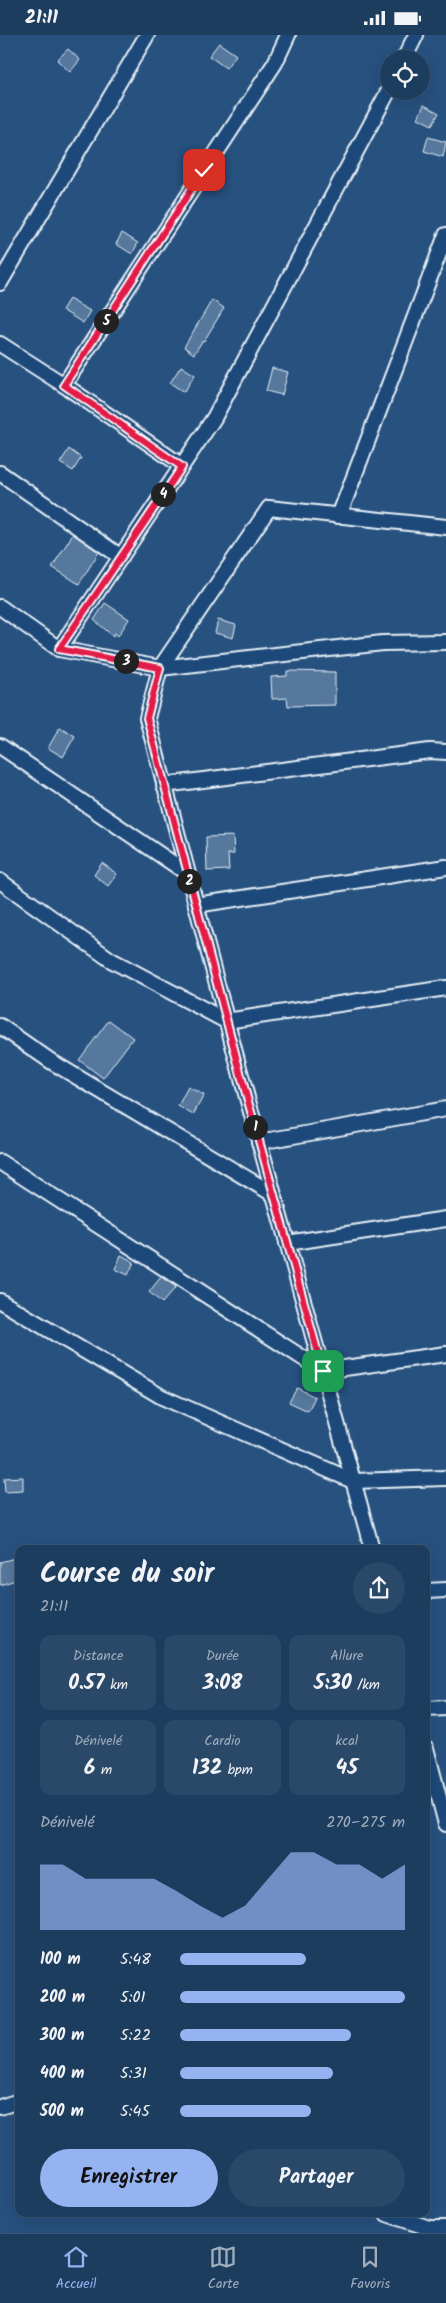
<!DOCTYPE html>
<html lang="fr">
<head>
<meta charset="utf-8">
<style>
	:root { --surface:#1d3d5f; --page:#2a4868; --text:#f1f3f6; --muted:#a0aebd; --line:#3b5674; --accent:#95b2f1 }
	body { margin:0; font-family:Kalam,sans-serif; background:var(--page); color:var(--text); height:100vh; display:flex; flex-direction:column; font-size:19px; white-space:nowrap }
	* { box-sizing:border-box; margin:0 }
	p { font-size:16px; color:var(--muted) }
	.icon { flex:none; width:28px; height:28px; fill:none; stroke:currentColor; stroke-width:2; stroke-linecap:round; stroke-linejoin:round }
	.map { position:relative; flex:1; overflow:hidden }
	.panel { position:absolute; left:15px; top:1510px; width:415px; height:672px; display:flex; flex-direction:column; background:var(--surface); border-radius:10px; box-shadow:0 5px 20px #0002,0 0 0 1px var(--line) }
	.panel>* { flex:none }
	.buttons { position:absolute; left:380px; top:15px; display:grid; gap:10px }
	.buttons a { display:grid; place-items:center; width:50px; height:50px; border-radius:50%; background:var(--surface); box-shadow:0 5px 20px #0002,0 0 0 1px var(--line); font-size:25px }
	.pin { position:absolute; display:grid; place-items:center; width:42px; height:42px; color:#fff; margin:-21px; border-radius:10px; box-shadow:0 2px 8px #0006 }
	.km { position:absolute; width:25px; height:25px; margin:-12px; border-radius:50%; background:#222; color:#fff; font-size:14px; line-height:25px; text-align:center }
	.round { display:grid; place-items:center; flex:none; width:52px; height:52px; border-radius:26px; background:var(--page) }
	.headline { display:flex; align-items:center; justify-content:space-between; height:85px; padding:0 25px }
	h1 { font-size:28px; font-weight:800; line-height:38px }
	.figures { display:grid; grid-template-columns:repeat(3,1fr); gap:8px; height:85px; padding:5px 25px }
	.figures div { display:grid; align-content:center; border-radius:10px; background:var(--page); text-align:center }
	.figures b { font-size:21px; font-weight:800 }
	.figures small { font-size:14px; font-weight:400 }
	.figures p { font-size:14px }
	.chart { height:140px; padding:10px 25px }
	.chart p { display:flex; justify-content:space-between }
	.chart svg { width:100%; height:90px; margin-top:5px; fill:var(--accent); opacity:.7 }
	.cta { display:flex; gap:10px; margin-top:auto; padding:10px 25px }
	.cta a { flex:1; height:58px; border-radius:30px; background:var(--accent); color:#111; font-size:20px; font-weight:800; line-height:58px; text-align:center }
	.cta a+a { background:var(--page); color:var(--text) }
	ul { padding:0 25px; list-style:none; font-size:16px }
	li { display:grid; grid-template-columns:80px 60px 1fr; align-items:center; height:38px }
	li i { height:12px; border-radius:6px; background:var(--accent) }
	.status { display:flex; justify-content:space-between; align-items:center; height:35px; padding:0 25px; background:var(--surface); direction:ltr }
	.status svg { height:14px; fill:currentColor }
	.tab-bar { display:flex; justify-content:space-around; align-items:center; height:70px; border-top:1px solid var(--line); background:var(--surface); font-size:14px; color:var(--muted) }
	.tab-bar a { display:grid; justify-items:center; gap:2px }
	.tab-bar .on { color:var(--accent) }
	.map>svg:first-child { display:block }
	.building { fill:#57789d; stroke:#e8f1f8 }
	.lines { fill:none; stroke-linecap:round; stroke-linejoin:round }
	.minor-casing { stroke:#e8f1f8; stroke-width:18 }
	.minor { stroke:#1f4a7a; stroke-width:14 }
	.route-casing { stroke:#fff; stroke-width:10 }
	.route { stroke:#e11d48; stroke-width:6 }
</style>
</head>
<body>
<div class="status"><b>21:11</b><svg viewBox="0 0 49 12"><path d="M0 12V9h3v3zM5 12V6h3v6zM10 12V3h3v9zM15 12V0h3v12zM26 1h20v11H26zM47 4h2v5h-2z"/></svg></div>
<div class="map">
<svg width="446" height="2198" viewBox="0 0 446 2198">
	<rect width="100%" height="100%" fill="#27517f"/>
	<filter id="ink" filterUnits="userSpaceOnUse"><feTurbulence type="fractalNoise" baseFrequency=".02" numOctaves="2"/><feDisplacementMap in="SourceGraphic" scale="10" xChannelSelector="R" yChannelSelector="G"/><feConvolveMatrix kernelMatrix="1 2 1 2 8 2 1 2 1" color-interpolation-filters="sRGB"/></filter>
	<g filter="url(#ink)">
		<!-- building -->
		<g class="building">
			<polygon points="219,8 236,20 226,33 209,21"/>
			<polygon points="68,14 80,25 70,37 57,25"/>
			<polygon points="424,70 439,78 432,90 418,83"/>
			<polygon points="428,102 446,107 443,122 424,116"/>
			<polygon points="122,198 138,208 132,219 116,209"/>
			<polygon points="69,264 90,276 83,288 62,275"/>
			<polygon points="212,265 224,273 204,306 203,305 194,319 184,312"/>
			<polygon points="181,331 195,340 184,357 170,348"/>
			<polygon points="272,333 288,337 282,360 266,356"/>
			<polygon points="69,414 81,423 73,436 60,428"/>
			<polygon points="73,499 99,517 79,549 52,532"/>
			<polygon points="105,568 129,584 118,601 115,598 113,601 94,585"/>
			<polygon points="218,585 236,590 233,603 215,598"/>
			<polygon points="287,636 335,637 335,670 288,671 287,663 272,664 271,642 287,641"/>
			<polygon points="60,692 75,701 63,722 48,713"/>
			<polygon points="233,801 234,819 228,819 229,835 207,836 206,802"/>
			<polygon points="102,828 117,839 108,851 94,840"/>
			<polygon points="109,985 133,1003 103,1043 79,1025"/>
			<polygon points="188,1052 204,1060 193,1080 178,1071"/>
			<polygon points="121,1220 134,1227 128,1240 115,1234"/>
			<polygon points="161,1242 176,1252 162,1268 149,1257"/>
			<polygon points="297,1353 315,1362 308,1376 289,1367"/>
			<polygon points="23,1442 23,1456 5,1457 4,1443"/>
			<polygon points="19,1522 19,1544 0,1550 0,1527"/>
		</g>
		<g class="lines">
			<!-- minor casing -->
			<g class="minor-casing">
				<g id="minor">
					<polyline points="404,24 416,0"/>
					<polyline points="0,248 147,0"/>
					<polyline points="0,309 64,350 182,431"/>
					<polyline points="64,350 275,28 288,0"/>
					<polyline points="0,438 121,522"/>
					<polyline points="339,481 446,200"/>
					<polyline points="0,572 59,614 160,633 383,608 446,607"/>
					<polyline points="59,614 214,383 389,55"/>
					<polyline points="0,711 187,838"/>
					<polyline points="164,750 430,716 446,717"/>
					<polyline points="0,846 111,925 226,986 446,953"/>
					<polyline points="196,870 446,832"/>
					<polyline points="0,991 52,1027 273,1159"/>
					<polyline points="259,1107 446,1074"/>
					<polyline points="0,1127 323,1336 446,1319"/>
					<polyline points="287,1208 446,1184"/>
					<polyline points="0,1266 162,1362 353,1446 446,1443"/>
					<polyline points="372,1514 243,1048 147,683 160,633 269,473 446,492"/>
					<polyline points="426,1556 446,1555"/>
					<polyline points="426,1674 446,1673"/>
					<polyline points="426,1713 446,1789"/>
					<polyline points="0,2072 19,2066"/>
					<polyline points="387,2179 429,2193 446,2193"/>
				</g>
			</g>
			<!-- minor -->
			<use href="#minor" class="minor"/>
		</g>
	</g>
	<g class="lines" filter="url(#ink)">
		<!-- route casing -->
		<g class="route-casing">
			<polyline id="route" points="204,135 64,350 182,432 59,614 160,633 147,683 243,1048 323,1336"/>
		</g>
		<!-- route -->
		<use href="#route" class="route"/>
	</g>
</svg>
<div class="buttons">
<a><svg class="icon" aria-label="locate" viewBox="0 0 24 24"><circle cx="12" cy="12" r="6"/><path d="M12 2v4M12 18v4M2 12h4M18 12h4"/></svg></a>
</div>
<div class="pin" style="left:323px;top:1336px;background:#1e9e55"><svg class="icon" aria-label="arrive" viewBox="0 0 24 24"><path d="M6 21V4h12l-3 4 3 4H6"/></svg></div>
<div class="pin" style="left:204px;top:135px;background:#d93025"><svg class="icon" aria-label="check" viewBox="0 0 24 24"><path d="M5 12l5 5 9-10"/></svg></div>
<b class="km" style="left:255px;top:1092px">1</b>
<b class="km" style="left:189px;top:846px">2</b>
<b class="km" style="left:126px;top:626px">3</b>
<b class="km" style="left:163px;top:459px">4</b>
<b class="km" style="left:106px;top:286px">5</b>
<section class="panel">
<div class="headline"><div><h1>Course du soir</h1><p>21:11</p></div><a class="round"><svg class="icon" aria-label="share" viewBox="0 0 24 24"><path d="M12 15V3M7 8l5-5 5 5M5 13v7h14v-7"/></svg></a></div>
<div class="figures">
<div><p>Distance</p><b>0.57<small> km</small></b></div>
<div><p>Durée</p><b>3:08</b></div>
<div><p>Allure</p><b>5:30<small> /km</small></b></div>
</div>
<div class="figures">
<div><p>Dénivelé</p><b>6<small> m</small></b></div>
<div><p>Cardio</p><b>132<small> bpm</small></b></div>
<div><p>kcal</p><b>45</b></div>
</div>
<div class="chart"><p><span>Dénivelé</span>270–275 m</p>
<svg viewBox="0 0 160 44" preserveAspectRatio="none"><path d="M0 44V12L10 12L20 19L30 19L40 19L50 19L60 25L70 32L80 38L90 32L100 19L110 6L120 6L130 12L140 12L150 19L160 12V44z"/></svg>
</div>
<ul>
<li><b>100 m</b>5:48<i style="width:56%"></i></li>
<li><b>200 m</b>5:01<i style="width:100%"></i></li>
<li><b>300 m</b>5:22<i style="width:76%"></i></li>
<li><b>400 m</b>5:31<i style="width:68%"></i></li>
<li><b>500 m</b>5:45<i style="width:58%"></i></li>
</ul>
<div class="cta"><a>Enregistrer</a><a>Partager</a></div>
</section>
</div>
<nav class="tab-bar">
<a class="on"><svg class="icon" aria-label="home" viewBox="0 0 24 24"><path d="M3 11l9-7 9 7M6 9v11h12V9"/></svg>Accueil</a>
<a><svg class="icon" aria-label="map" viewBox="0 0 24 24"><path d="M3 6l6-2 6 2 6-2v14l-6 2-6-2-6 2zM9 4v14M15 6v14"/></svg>Carte</a>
<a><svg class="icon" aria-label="saved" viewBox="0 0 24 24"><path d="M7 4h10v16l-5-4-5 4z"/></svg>Favoris</a>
</nav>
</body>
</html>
